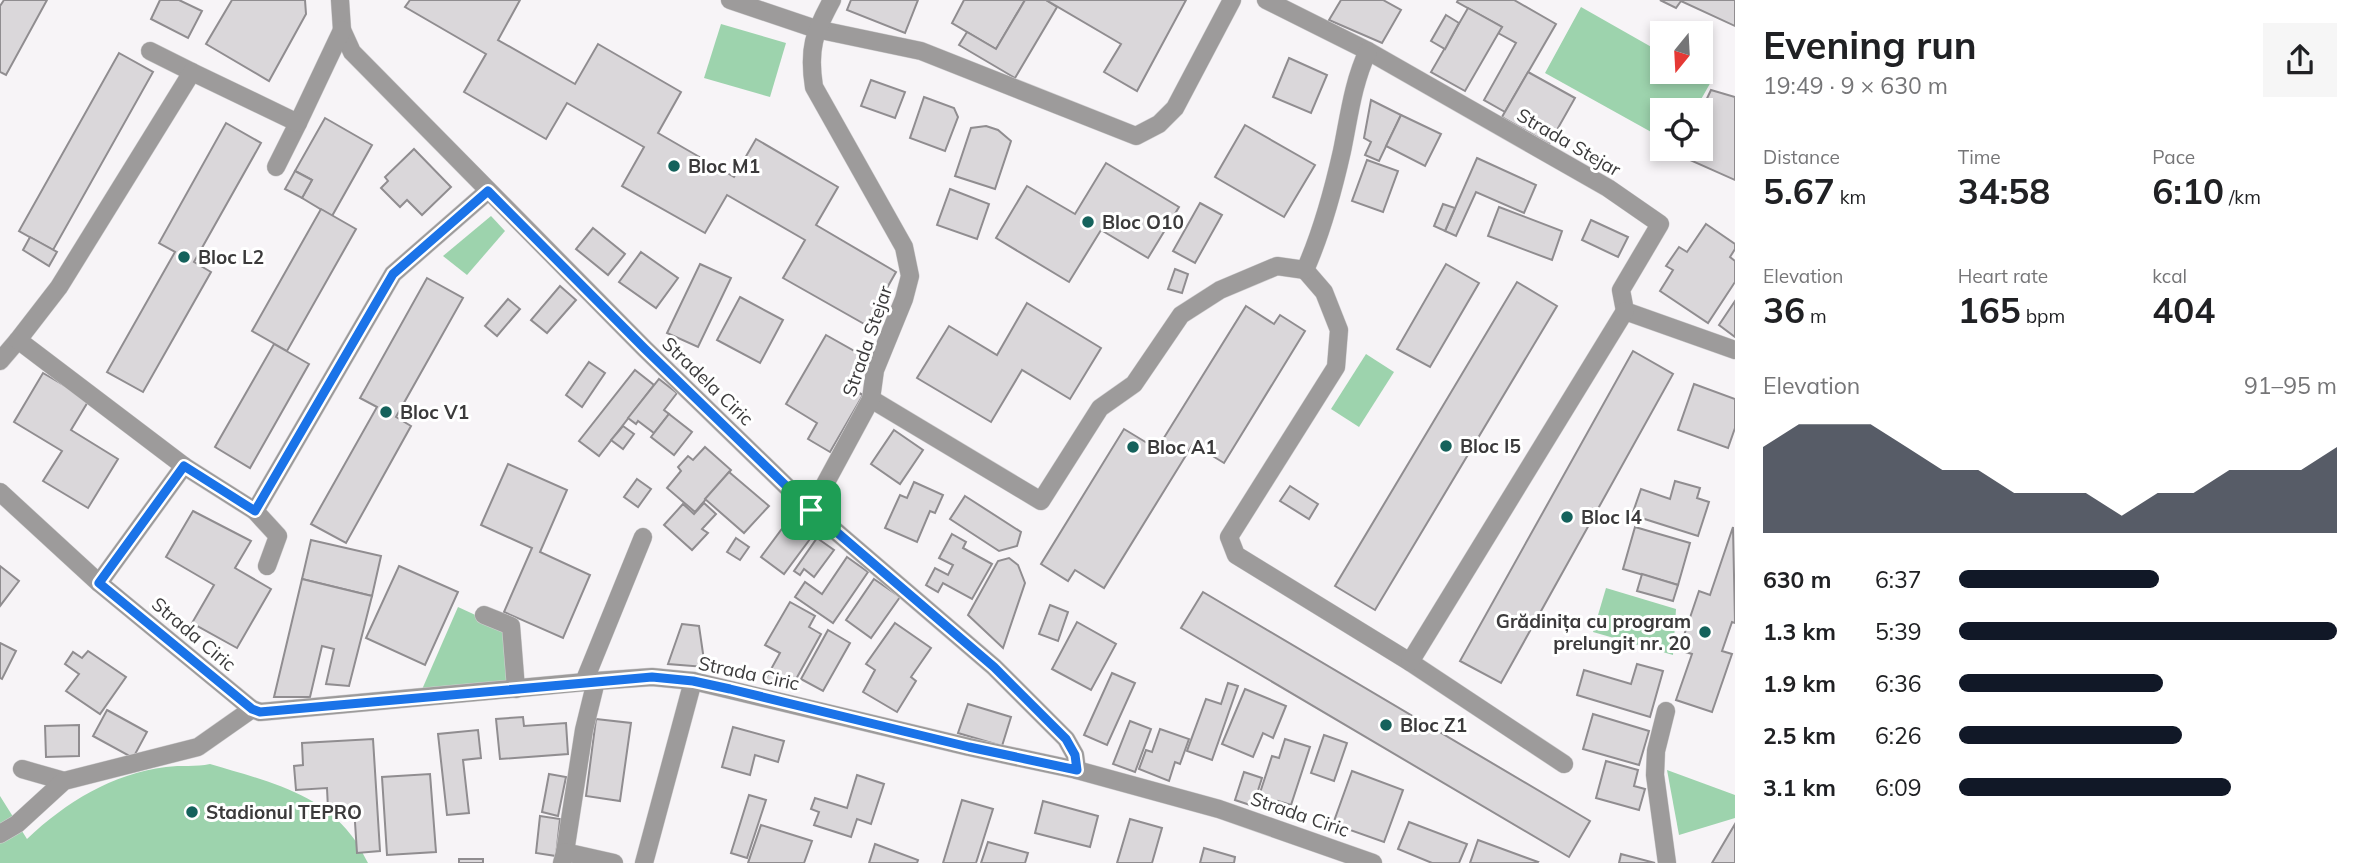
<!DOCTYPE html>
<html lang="en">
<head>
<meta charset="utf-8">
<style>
	:root { --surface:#fff; --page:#f6f6f6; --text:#202124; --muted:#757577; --accent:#111827 }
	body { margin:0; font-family:Mulish,sans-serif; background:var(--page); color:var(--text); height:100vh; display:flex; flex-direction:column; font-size:26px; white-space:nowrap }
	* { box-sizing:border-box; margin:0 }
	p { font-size:23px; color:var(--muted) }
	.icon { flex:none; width:38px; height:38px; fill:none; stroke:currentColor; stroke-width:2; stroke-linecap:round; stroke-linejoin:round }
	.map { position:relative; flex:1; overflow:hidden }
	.sheet { display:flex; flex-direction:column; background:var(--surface); width:630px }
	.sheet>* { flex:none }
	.needle { width:46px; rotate:198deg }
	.tools { position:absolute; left:1650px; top:21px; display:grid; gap:14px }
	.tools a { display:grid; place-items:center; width:63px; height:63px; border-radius:0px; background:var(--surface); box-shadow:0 4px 10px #0003; font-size:35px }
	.pin { position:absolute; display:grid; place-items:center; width:60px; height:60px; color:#fff; margin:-30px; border-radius:14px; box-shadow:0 4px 10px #0006 }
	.round { display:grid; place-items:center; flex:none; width:74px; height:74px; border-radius:0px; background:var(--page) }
	.overview { display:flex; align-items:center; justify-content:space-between; height:119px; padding:0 28px }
	h1 { font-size:38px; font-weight:700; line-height:52px }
	.figures { display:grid; grid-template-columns:repeat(3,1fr); gap:10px; height:119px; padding:7px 28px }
	.figures div { display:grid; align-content:center }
	.figures b { font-size:35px; font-weight:700 }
	.figures small { font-size:19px; font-weight:400 }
	.figures p { font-size:19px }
	.chart { height:196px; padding:14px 28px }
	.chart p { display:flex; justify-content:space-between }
	.chart svg { width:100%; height:126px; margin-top:7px; fill:var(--accent); opacity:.7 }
	ul { padding:0 28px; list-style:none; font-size:23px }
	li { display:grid; grid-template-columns:112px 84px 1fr; align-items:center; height:52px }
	li i { height:18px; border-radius:9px; background:var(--accent) }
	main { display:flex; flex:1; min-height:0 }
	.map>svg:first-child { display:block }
	.park { fill:#9dd3ad }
	.building { fill:#dad7da; stroke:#908d90; stroke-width:2 }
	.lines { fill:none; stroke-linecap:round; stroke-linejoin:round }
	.minor-casing { stroke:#d1cfd1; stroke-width:19 }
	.minor { stroke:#9d9b9b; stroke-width:18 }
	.route-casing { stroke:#fff; stroke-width:14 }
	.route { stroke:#1a73e8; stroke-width:9 }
	.poi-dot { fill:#15625c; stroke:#fff; stroke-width:2.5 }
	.labels { text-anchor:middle; stroke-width:6; stroke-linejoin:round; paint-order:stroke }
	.street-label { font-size:19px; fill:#3b3a3b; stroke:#fff }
	.poi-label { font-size:19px; font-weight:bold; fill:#3b3a3b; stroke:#fff; text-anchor:start }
</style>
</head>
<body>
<main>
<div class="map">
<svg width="1735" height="863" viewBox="0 0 1735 863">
	<rect width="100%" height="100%" fill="#f7f4f7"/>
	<!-- park -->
	<g class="park">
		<polygon points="1581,7 1662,53 1662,72 1697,72 1712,80 1695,110 1662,110 1662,138 1545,73"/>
		<polygon points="721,24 786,43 770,97 704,78"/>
		<polygon points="491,216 505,231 467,275 443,256"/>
		<polygon points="1366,354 1394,372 1359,427 1331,409"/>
		<polygon points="1606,588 1676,609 1673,655 1593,632"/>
		<polygon points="458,607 508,630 511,685 420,694"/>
		<path d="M 210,764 C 259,779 318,791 351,835 C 358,843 363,854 368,863 L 0,863 L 0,796 L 27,839 C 66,802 112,774 166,767 C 181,765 196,767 210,764 Z"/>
		<polygon points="1667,770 1735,795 1735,818 1679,835"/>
	</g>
	<!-- building -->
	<g class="building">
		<polygon points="4,0 47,0 6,75 0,72 0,6"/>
		<polygon points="160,0 179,0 202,11 188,38 151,19"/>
		<polygon points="232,0 305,0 306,14 269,81 206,44"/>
		<polygon points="410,0 520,0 498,40 575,84 598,44 681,92 658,133 734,177 756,139 838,187 816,225 896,272 866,325 783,278 805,240 727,195 705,233 622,186 644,147 567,103 546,139 464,92 486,54 405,7"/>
		<polygon points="851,0 918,0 905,33 847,10"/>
		<polygon points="964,0 1025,0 996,49 952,23"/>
		<polygon points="1025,0 1046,0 1057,7 1015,78 959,45 967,32 996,49"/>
		<polygon points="1046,0 1186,0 1137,91 1104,72 1121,44"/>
		<polygon points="1341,0 1383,0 1401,10 1382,43 1329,20"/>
		<polygon points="1458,0 1514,0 1556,24 1505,112 1484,100 1516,43 1498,33 1502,27 1457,2"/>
		<polygon points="1660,0 1735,0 1735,26 1681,1 1676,8"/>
		<polygon points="1468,8 1502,27 1465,91 1431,72"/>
		<polygon points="1446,15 1459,23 1445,49 1431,41"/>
		<polygon points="119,53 153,72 53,250 19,231"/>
		<polygon points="1289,58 1327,75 1311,113 1273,97"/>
		<polygon points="1528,72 1575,98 1549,144 1502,117"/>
		<polygon points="871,80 905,92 895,118 861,106"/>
		<polygon points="1711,90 1735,97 1735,180 1681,156 1684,149 1701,149 1701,111"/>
		<polygon points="924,97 954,108 958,117 945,151 910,138"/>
		<polygon points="1371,100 1401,115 1379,161 1365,155 1371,142 1364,138"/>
		<polygon points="1401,115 1441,134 1425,166 1386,146"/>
		<polygon points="325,118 372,145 332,216 302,198 312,180 295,171"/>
		<polygon points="226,123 261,143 194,262 211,272 143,392 107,372 175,252 159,243"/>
		<polygon points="1245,125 1315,165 1284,217 1215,177"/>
		<polygon points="986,126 998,130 1011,141 995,189 955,176 971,128"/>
		<polygon points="414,149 451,187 422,215 407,200 400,207 381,188 388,181 385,177"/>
		<polygon points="1477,158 1536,185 1524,213 1476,192 1456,236 1445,231"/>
		<polygon points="1367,160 1398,171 1383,212 1352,201"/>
		<polygon points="1106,163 1179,207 1148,258 1101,230 1069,282 996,238 1027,186 1075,214"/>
		<polygon points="295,171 312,180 302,198 285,189"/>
		<polygon points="950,189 989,204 977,239 937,225"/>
		<polygon points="1200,203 1222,215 1195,263 1173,251"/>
		<polygon points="1443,204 1455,208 1445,231 1434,226"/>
		<polygon points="1499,207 1562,231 1552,260 1488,236"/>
		<polygon points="321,209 356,229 287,351 252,331"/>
		<polygon points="1591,220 1628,237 1618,257 1582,240"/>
		<polygon points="1706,224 1735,244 1735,249 1730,257 1735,261 1735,282 1708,323 1660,291 1673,270 1666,266 1679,247 1687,252"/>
		<polygon points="593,228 625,254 608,275 576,249"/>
		<polygon points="30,237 57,252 49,266 23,250"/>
		<polygon points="641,252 678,278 656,308 619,282"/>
		<polygon points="700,264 731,278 698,347 667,333"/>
		<polygon points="1446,264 1479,283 1430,367 1397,349"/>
		<polygon points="1175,269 1188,274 1182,293 1168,289"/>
		<polygon points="427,278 463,298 396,417 411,426 346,543 311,524 377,407 360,398"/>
		<polygon points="1517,282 1557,306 1375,610 1335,586"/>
		<polygon points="560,286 576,300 547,333 531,320"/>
		<polygon points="740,297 783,320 760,363 717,340"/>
		<polygon points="508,299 520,309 497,336 485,326"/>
		<polygon points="1735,301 1735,337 1719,325"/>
		<polygon points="1027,303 1101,348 1070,399 1022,370 991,422 917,378 949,326 997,355"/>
		<polygon points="1246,306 1274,324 1280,315 1305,331 1224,463 1193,444 1104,588 1075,570 1068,581 1041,564 1124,429 1157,449"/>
		<polygon points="826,335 863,356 846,386 863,395 830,452 808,439 817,423 786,404"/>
		<polygon points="274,344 309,364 250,468 215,447"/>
		<polygon points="1633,351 1673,374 1501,683 1460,661"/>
		<polygon points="589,362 605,373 582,407 566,395"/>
		<polygon points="635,370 654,385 599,456 579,441"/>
		<polygon points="43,373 89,400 71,430 118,459 88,508 43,481 62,451 14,422"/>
		<polygon points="659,379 677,393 664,410 669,414 654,433 638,421 636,424 628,418"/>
		<polygon points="1694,384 1735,399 1735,428 1728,448 1678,430"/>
		<polygon points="669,414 692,432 674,455 651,437"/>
		<polygon points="623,426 634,434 623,449 611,440"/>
		<polygon points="894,430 923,450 900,484 871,464"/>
		<polygon points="705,447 731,470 695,512 667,488 681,471 678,467 688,456 693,460"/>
		<polygon points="508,464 567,490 540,552 590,575 563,638 504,612 532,548 481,525"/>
		<polygon points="729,472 769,506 744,533 705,499"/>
		<polygon points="637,479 651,489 638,507 624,497"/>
		<polygon points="1675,481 1700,488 1697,498 1709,502 1698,536 1632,515 1641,489 1670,499"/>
		<polygon points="914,482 943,495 935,513 930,511 917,542 885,528 900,495 907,498"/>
		<polygon points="1290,486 1318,504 1309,519 1280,501"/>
		<polygon points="965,496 1021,532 1017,546 999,551 950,519"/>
		<polygon points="704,503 716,514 702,529 708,533 692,550 664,525 683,504 694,514"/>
		<polygon points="193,511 251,541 235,568 271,589 237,648 192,623 214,585 166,557"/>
		<polygon points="787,522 810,539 784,574 761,557"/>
		<polygon points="1635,527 1690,543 1678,585 1623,569"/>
		<polygon points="1733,527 1735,623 1732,622 1722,651 1732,654 1712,712 1676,700 1692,654 1679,650 1699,591 1710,595"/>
		<polygon points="952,534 966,542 963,548 992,564 972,599 943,583 938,592 926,585 935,568 948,575 953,565 939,558"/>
		<polygon points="736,538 749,547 740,560 727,552"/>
		<polygon points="817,538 834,550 814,577 804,569 800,575 794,571"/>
		<polygon points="311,540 381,556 372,596 302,579"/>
		<polygon points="847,557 868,572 833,623 795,597 805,582 822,594"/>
		<polygon points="1009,558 1018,565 1025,583 1003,648 968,615 998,561"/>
		<polygon points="0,566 19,581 0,606"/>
		<polygon points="399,566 458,592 425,665 366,638"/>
		<polygon points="1642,574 1678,585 1673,601 1637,591"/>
		<polygon points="302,579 372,596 349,686 326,684 334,649 322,646 310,697 274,697"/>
		<polygon points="874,579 900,597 871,638 846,620"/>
		<polygon points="1203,592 1590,821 1569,857 1181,628"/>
		<polygon points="790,602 815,616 809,627 821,634 790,690 764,682 780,653 765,645"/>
		<polygon points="1050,605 1068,612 1058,641 1039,634"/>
		<polygon points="1077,622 1116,644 1091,690 1052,669"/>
		<polygon points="895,623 931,648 911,677 916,681 897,712 863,692 875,670 866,664"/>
		<polygon points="682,624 699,626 705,667 668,664"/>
		<polygon points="828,630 850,643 823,691 801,679"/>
		<polygon points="0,643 16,651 2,679 0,678"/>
		<polygon points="88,651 126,677 100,714 66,691 79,674 65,664 73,652 82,658"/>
		<polygon points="1637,664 1663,671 1650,717 1577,695 1584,670 1631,684"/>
		<polygon points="1112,673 1135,683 1107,745 1084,735"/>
		<polygon points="1228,683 1238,686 1212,760 1187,751 1206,699 1221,704"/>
		<polygon points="1245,689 1286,706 1273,738 1263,733 1253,757 1222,744"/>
		<polygon points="968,704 1011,717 1002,746 958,733"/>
		<polygon points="107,710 147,732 133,758 93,736"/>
		<polygon points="1593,714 1649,731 1639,765 1583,749"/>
		<polygon points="523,717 524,726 566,723 568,754 500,759 496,719"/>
		<polygon points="596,719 631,723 620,801 586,796"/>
		<polygon points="1130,721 1151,729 1135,772 1113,764"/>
		<polygon points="79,725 79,756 46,757 45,726"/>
		<polygon points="733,727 784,741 778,762 755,755 750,775 722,767"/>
		<polygon points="1160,729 1189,739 1180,764 1175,762 1169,781 1139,769 1146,750 1152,752"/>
		<polygon points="478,730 481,758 463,760 469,813 447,815 438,734"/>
		<polygon points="1324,735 1347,743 1334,781 1311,773"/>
		<polygon points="373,739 380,851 357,853 354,807 328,809 327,788 296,790 294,766 303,765 302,743"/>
		<polygon points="1285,739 1310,747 1291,805 1278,801 1276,808 1257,802 1272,756 1279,758"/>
		<polygon points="1606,761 1638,770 1634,786 1645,789 1639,810 1596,798"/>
		<polygon points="1352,771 1403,790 1384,842 1333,824"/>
		<polygon points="1244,772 1262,778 1253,806 1235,800"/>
		<polygon points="430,774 436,852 387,855 382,777"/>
		<polygon points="549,774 566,777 558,816 542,812"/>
		<polygon points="857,775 884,784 871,824 857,819 851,837 814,825 819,812 811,809 815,798 847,808"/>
		<polygon points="749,795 766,800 747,858 731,853"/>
		<polygon points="962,800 993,809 976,863 943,863"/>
		<polygon points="1043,801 1098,816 1090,847 1035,833"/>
		<polygon points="540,816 560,819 556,856 536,853"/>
		<polygon points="1130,819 1162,828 1152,863 1117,863"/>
		<polygon points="1409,822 1467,844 1459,863 1432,863 1398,849"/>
		<polygon points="1735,824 1735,863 1712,863"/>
		<polygon points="761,825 812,841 804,863 748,863"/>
		<polygon points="1478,840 1538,862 1537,863 1470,863"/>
		<polygon points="988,842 1028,853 1025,863 981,863"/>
		<polygon points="875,844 918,860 917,863 869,863"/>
		<polygon points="1204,848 1235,857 1234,863 1200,863"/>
		<polygon points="1621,854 1655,863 1619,863"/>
		<rect x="459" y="859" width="24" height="4"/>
	</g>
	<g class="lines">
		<!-- minor casing -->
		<g class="minor-casing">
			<g id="minor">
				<polyline points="340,0 342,30 352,52 645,349 811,510 994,667 1066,739 1075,755 1077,770"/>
				<polyline points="730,0 816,29 921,51 1136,136 1159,124 1175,108 1232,0"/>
				<polyline points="1266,0 1368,51 1608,188 1660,224 1621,290 1625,311 1735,350"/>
				<polyline points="150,51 192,72"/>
				<polyline points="276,167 298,123"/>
				<polyline points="1305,270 1324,292 1339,330 1336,367 1229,537 1236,555 1410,662 1564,764"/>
				<polyline points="0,361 18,340"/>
				<path d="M 871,399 L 1041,501 L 1100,408 L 1134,384 L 1181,315 L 1220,290 L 1277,266 L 1305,270 C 1322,232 1333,191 1342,151 C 1349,117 1353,82 1368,51"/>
				<polyline points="184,466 18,340 59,287 192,72 298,123 342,30"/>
				<polyline points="0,492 99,583 252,709 260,712 596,681 652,677 693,681 969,747 1077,770 1219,809 1373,863"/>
				<path d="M 811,510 L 871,399 L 875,370 L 904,299 L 910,276 L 904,247 L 814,87 C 808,49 814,33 832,0"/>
				<polyline points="255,511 278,536 267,566"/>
				<polyline points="99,583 184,466 255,511 393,274 488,191"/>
				<polyline points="484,615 511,626 516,689"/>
				<polyline points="1410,662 1625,311"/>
				<polyline points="584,682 643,537"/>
				<polyline points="1666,711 1656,751 1655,775 1667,863"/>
				<polyline points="22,769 64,781"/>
				<polyline points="0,834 17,824 64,781 198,747 252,709"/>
				<polyline points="565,852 584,730 596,681"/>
				<polyline points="562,863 565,852 614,863"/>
				<polyline points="644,863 693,681"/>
			</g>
		</g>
		<!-- minor -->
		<use href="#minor" class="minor"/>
	</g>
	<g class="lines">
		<!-- route casing -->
		<g class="route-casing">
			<polygon id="route" points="488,191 645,349 811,510 994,667 1066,739 1075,755 1077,770 969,747 730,689 693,681 652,677 260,712 252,709 99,583 184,466 255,511 393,274"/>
		</g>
		<!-- route -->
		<use href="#route" class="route"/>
	</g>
	<!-- markers -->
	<g class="poi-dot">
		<circle cx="674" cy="166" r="7"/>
		<circle cx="1088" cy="222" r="7"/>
		<circle cx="184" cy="257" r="7"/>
		<circle cx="386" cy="412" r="7"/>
		<circle cx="1446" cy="446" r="7"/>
		<circle cx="1133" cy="447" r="7"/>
		<circle cx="1567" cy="517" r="7"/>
		<circle cx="1705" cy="632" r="7"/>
		<circle cx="1386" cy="725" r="7"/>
		<circle cx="192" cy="812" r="7"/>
	</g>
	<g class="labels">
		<!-- street labels -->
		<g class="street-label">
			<text transform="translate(1569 142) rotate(30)" y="7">Strada Stejar</text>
			<text transform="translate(867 341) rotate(-71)" y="7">Strada Stejar</text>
			<text transform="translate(708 381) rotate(44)" y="7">Stradela Ciric</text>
			<text transform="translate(194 634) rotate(40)" y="7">Strada Ciric</text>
			<text transform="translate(749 673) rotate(12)" y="7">Strada Ciric</text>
			<text transform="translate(1300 814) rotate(19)" y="7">Strada Ciric</text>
		</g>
		<!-- poi labels -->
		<g class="poi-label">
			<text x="688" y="173">Bloc M1</text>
			<text x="1102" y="229">Bloc O10</text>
			<text x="198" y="264">Bloc L2</text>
			<text x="400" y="419">Bloc V1</text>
			<text x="1460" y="453">Bloc I5</text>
			<text x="1147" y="454">Bloc A1</text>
			<text x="1581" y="524">Bloc I4</text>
			<text x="1691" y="628" text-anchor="end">Grădinița cu program<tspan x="1691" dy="22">prelungit nr. 20</tspan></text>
			<text x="1400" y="732">Bloc Z1</text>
			<text x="206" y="819">Stadionul TEPRO</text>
		</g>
	</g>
</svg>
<div class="tools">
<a><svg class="needle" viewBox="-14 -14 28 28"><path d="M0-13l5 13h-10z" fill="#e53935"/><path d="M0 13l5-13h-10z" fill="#757577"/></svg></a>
<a><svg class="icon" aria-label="locate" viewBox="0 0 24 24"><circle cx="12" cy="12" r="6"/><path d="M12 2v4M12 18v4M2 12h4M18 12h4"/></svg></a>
</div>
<div class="pin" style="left:811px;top:510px;background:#1e9e55"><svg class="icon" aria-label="arrive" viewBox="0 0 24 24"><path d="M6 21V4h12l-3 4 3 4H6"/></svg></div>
</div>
<section class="sheet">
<div class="overview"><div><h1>Evening run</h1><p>19:49 · 9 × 630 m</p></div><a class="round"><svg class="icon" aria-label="share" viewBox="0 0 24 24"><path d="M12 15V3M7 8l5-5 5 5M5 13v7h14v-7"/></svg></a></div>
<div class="figures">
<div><p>Distance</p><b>5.67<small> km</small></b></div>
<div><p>Time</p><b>34:58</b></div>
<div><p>Pace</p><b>6:10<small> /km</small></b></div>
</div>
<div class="figures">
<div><p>Elevation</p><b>36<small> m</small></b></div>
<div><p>Heart rate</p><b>165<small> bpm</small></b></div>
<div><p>kcal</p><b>404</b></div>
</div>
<div class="chart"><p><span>Elevation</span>91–95 m</p>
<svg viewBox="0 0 160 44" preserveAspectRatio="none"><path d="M0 44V14L10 6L20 6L30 6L40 14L50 22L60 22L70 30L80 30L90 30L100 38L110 30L120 30L130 22L140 22L150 22L160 14V44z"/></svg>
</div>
<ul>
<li><b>630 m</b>6:37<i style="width:53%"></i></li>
<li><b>1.3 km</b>5:39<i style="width:100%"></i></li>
<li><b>1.9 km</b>6:36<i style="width:54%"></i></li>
<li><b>2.5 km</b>6:26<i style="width:59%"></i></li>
<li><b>3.1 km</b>6:09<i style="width:72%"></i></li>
</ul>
</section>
</main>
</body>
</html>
